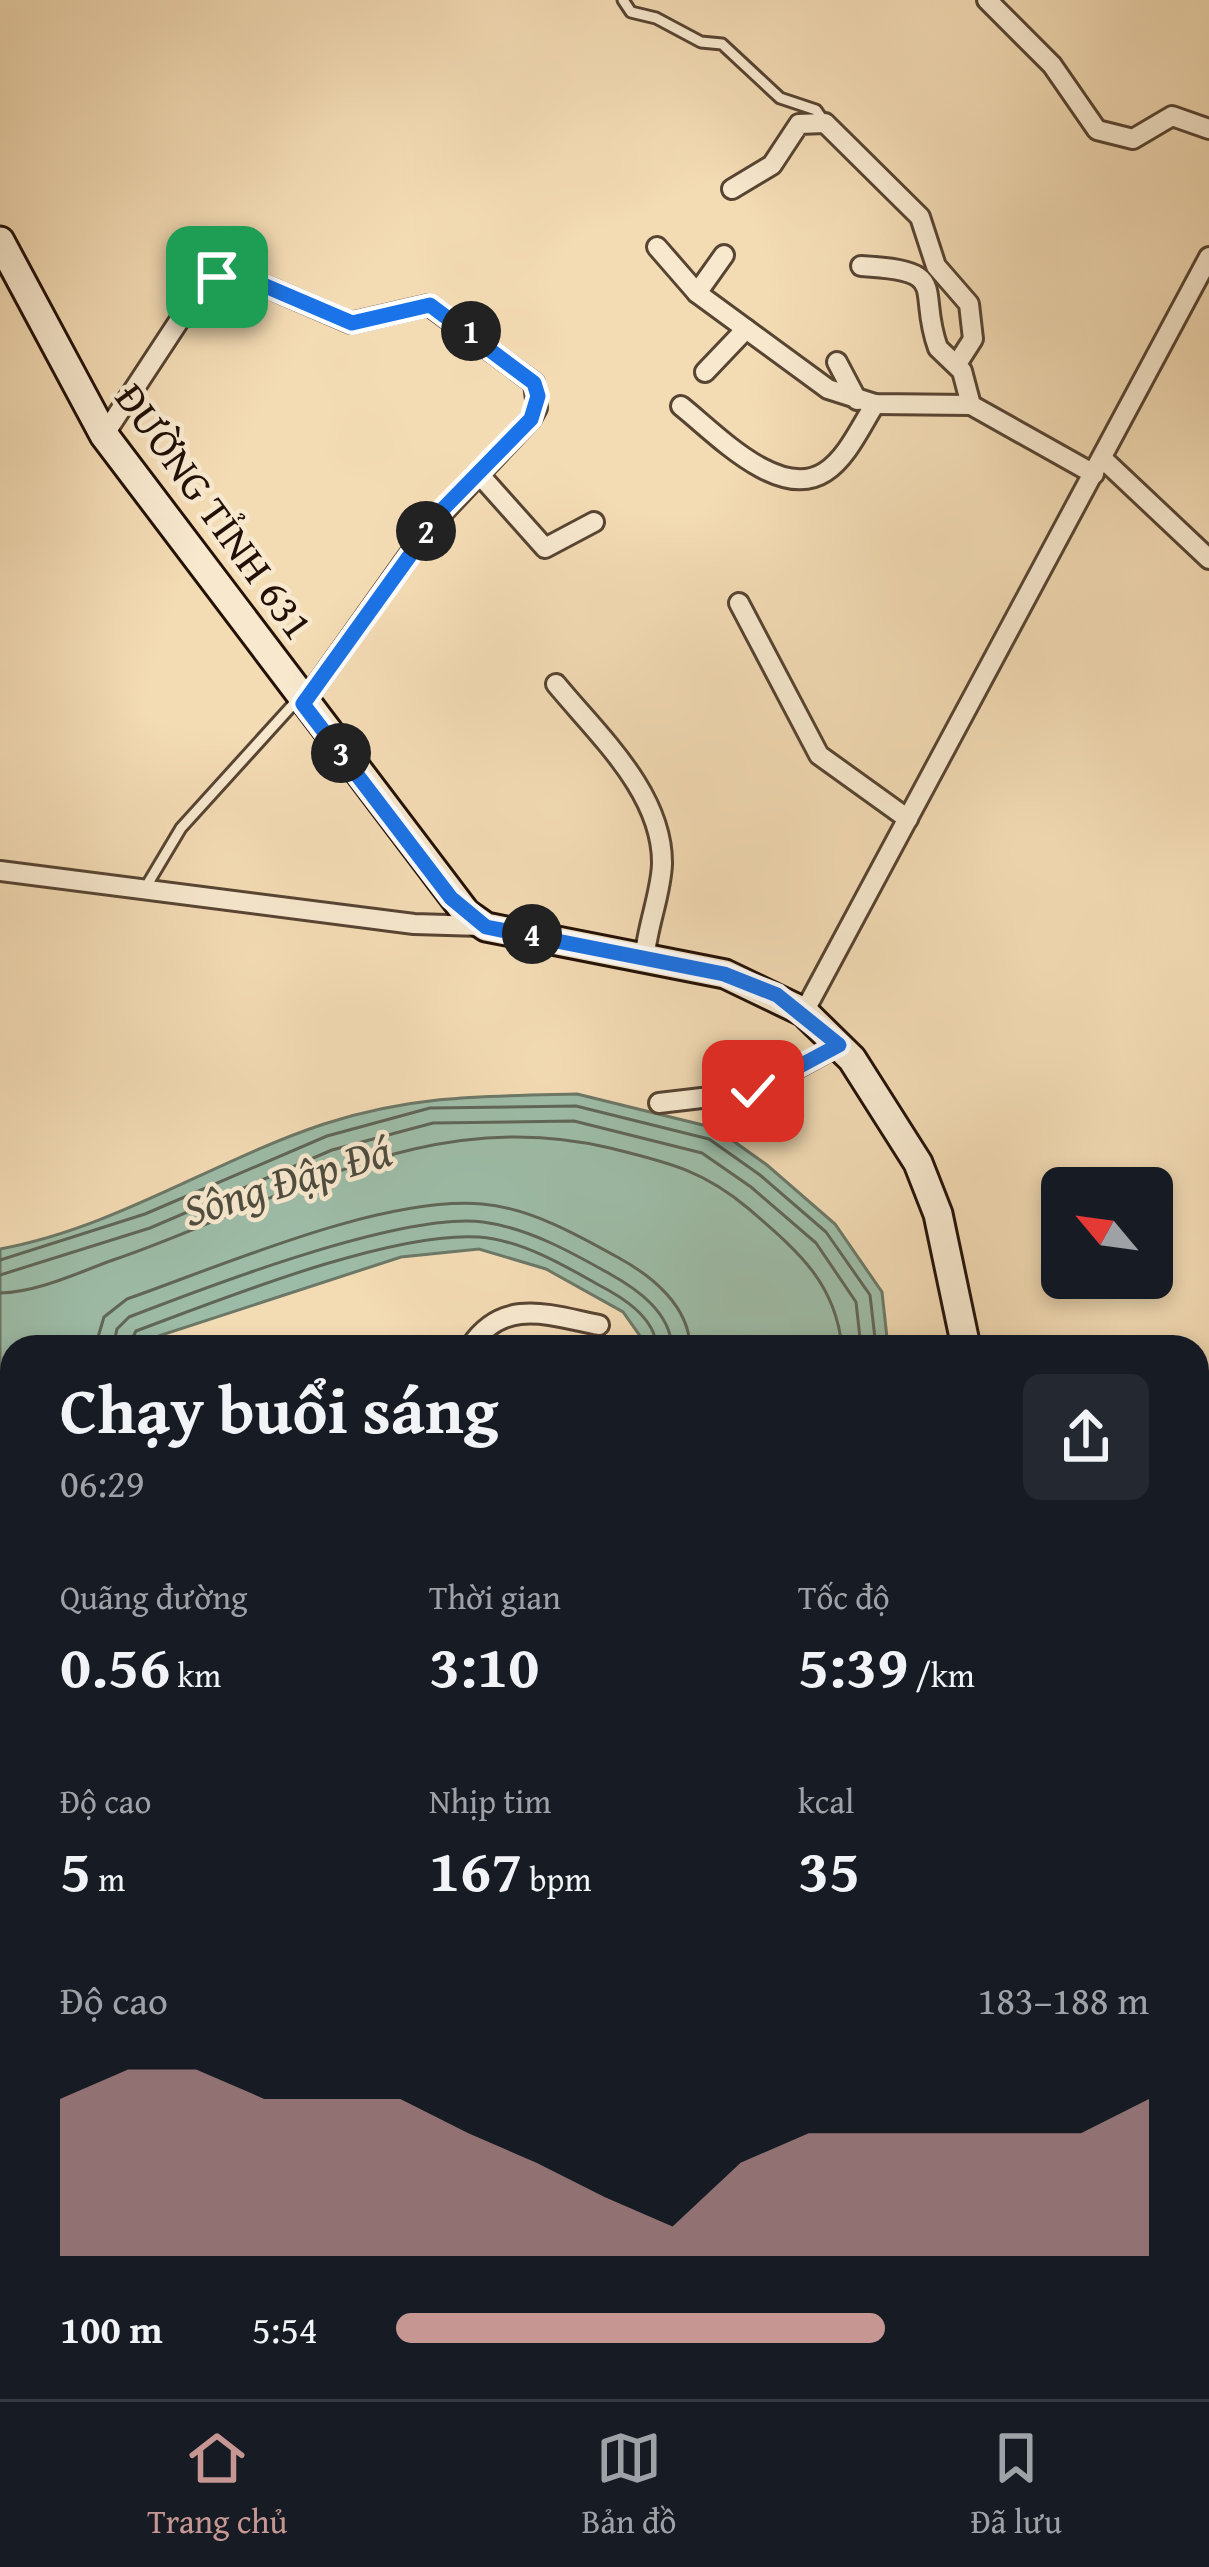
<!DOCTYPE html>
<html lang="vi">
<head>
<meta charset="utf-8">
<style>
	:root { --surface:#171b24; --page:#242831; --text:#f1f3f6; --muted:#9ea1a6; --line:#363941; --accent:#c59692 }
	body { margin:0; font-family:"Gentium Book Plus",serif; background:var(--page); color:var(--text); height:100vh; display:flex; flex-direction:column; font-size:45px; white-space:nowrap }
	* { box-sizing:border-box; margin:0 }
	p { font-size:39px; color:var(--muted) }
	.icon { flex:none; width:66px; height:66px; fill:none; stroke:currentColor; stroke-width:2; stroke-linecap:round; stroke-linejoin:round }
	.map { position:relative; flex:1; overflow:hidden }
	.panel { position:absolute; left:0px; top:1335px; width:1209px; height:1065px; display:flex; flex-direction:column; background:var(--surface); border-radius:36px 36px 0 0; box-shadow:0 6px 18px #0003 }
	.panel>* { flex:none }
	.needle { width:78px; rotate:299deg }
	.tools { position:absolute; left:1041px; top:1167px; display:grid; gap:24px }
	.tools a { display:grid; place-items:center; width:132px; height:132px; border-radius:18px; background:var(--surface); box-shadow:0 6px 18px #0003; font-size:60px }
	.pin { position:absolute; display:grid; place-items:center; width:102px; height:102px; color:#fff; margin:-51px; border-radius:24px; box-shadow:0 6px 18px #0006 }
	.km { position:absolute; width:60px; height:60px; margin:-30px; border-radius:50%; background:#222; color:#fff; font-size:33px; line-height:60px; text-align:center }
	.round { display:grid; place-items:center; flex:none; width:126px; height:126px; border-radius:18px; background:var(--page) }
	.overview { display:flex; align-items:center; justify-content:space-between; height:204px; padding:0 60px }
	h1 { font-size:66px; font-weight:700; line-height:90px }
	.figures { display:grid; grid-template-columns:repeat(3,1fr); gap:18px; height:204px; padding:12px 60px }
	.figures div { display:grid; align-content:center }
	.figures b { font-size:60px; font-weight:700 }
	.figures small { font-size:33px; font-weight:400 }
	.figures p { font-size:33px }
	.chart { height:336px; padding:24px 60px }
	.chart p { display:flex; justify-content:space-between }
	.chart svg { width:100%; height:216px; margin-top:12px; fill:var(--accent); opacity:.7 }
	ul { padding:0 60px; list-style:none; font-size:39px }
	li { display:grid; grid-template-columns:192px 144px 1fr; align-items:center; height:90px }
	li i { height:30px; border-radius:15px; background:var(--accent) }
	.menu { display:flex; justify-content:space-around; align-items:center; height:168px; border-top:3px solid var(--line); background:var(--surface); font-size:33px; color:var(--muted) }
	.menu a { display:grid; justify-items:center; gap:6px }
	.menu .current { color:var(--accent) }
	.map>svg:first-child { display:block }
	.water { fill:#9dbca7; stroke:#6c7867; stroke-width:3 }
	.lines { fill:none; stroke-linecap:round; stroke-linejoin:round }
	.shore { stroke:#606657; stroke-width:3 }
	.service-casing { stroke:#574432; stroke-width:15 }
	.minor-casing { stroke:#574432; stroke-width:24 }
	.tertiary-casing { stroke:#574432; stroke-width:30 }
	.secondary-casing { stroke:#231107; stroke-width:33 }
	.primary-casing { stroke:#231107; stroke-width:36 }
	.service { stroke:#f7e8ce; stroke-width:9 }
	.minor { stroke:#f7e8ce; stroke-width:18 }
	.tertiary { stroke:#f7e8ce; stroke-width:24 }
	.secondary { stroke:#f7e8ce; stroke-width:27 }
	.primary { stroke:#f3dbb4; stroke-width:30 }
	.route-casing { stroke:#fff; stroke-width:24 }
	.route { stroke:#1a73e8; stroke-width:15 }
	.labels { text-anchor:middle; stroke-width:9; stroke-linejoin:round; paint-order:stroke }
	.street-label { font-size:42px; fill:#231107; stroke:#f7e8ce }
	.water-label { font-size:45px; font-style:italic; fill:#4e4d3f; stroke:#f7e8ce }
</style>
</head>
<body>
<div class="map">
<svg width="1209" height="2399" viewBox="0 0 1209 2399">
	<rect width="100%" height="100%" fill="#f3dbb4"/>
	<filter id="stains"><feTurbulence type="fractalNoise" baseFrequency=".00167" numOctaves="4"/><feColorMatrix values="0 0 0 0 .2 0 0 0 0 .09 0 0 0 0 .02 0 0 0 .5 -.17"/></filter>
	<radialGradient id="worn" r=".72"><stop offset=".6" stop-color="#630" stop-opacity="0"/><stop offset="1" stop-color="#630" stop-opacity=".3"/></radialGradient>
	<!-- water -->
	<g class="water">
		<path d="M 577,1094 L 715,1128 L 767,1165 L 835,1224 L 882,1292 L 888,1347 L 648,1347 L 623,1312 L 546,1269 L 479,1249 L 401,1257 L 125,1347 L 12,1347 L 12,1387 L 0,1391 L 0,1249 C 115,1228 215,1160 324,1124 C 413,1095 486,1096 577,1094 Z"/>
		<polygon points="467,2388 598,2388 598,2399 463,2399"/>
	</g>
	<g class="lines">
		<!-- shore -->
		<g class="shore">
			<polyline points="0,1260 145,1214 327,1136 430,1108 576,1106 709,1139 760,1175 826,1232 870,1295 876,1347"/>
			<polyline points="0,1275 150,1228 332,1150 433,1123 574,1121 702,1153 751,1187 816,1243 856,1302 861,1347"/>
			<path d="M 0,1293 C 38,1292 77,1273 113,1260 C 280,1203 425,1103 610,1148 C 667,1162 703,1170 749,1209 C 797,1251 835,1281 842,1347"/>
			<path d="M 95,1347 L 104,1317 L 127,1299 C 224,1265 381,1196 482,1204 C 530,1208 578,1235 619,1258 C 652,1276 689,1306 690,1347"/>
			<path d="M 113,1347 L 117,1329 L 129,1317 C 209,1286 402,1212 483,1222 C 528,1228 571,1252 610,1274 C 637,1289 670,1312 672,1347"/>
			<path d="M 128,1347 L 136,1331 C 222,1299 391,1231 479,1237 C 520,1240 562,1264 597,1284 C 622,1297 654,1316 657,1347"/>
		</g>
		<!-- service casing -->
		<g class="service-casing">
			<g id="service">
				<polyline points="623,0 631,12 656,18 701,42 722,44 780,98 816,110 825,123"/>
				<polyline points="144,890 181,828 298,699"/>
				<polyline points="1197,1393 1209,1382"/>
				<polyline points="1197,1598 1209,1599"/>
			</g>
		</g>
		<!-- minor casing -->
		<g class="minor-casing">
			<g id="minor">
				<polyline points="987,0 1052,65 1097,130 1133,139 1172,116 1209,129"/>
				<polyline points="732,189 772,165 799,124 825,123 920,217 936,266 969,304 973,339 957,364"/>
				<polyline points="657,247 697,293 828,389 875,404 971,405 1094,474"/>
				<path d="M 861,266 C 953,271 916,288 938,348 L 962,371 L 971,405"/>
				<polyline points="697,293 724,255"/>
				<polyline points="837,362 857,400"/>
				<polyline points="705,372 746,329"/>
				<path d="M 681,406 C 714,432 779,502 825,472 C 847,458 861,426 875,404"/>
				<polyline points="104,435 196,295 217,277 256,282 351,323 429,305 534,383 537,408 531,419 427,530 303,704"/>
				<polyline points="1103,459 1209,559"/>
				<polyline points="479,474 545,548 594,522"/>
				<polyline points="739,603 819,755 908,819"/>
				<path d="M 556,684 C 597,734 663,793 662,864 C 661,893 648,924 645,954"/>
				<polyline points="0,871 414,924 481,926"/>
				<polyline points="804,1012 1209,257"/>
				<polyline points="659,1103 753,1092 839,1045"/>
				<path d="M 470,1347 C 503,1297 549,1315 599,1325"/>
				<polyline points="1197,2337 1209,2341"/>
				<polyline points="1038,2388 1042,2399"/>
				<polyline points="217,2399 221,2388"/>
				<polyline points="368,2399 369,2388"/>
			</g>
		</g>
		<!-- tertiary casing -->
		<g class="tertiary-casing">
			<g id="tertiary">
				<polyline points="0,1709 12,1714"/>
				<polyline points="0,2033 12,2037"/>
				<polyline points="1197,2073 1209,2062"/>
			</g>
		</g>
		<!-- secondary casing -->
		<g class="secondary-casing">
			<polyline id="secondary" points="0,241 104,435 466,913 486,927 725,974 804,1012 852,1059 918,1163 938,1214 966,1347"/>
		</g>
		<!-- primary casing -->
		<g class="primary-casing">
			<g id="primary">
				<polyline points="1197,1921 1209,1921"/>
				<polyline points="0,1926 12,1927"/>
			</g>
		</g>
		<!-- service -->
		<use href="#service" class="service"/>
		<!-- minor -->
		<use href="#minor" class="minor"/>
		<!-- tertiary -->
		<use href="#tertiary" class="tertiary"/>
		<!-- secondary -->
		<use href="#secondary" class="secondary"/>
		<!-- primary -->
		<use href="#primary" class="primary"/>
	</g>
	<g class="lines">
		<!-- route casing -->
		<g class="route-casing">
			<polyline id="route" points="217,277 256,282 352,323 430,305 534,383 538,396 531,419 444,508 303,704 451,898 486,927 724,974 777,995 839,1045 753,1091"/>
		</g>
		<!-- route -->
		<use href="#route" class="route"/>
	</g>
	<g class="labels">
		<!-- street labels -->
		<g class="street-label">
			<text transform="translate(215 511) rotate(54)" y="15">ĐƯỜNG TỈNH 631</text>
		</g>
		<!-- water labels -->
		<g class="water-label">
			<text transform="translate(287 1180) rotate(-17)" y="16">Sông Đập Đá</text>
		</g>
	</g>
	<rect width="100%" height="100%" filter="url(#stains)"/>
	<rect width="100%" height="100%" fill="url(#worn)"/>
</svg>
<div class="tools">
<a><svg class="needle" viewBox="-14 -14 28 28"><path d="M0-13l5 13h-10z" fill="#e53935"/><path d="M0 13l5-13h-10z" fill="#9ea1a6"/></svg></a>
</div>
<div class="pin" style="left:217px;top:277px;background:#1e9e55"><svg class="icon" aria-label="arrive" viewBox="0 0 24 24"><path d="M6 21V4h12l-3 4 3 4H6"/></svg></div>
<div class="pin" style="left:753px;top:1091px;background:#d93025"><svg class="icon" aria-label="check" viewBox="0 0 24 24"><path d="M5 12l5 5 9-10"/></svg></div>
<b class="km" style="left:471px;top:331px">1</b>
<b class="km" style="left:426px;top:531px">2</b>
<b class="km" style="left:341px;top:753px">3</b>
<b class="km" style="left:532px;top:934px">4</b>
<section class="panel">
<div class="overview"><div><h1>Chạy buổi sáng</h1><p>06:29</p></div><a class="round"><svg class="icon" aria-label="share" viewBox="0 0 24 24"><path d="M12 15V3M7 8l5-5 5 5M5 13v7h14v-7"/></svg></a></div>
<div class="figures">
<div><p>Quãng đường</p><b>0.56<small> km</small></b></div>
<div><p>Thời gian</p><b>3:10</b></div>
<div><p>Tốc độ</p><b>5:39<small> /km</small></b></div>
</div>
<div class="figures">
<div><p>Độ cao</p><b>5<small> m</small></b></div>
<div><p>Nhịp tim</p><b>167<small> bpm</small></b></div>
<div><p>kcal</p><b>35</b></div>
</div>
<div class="chart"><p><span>Độ cao</span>183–188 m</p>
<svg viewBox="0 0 160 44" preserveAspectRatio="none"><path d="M0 44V12L10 6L20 6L30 12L40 12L50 12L60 19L70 25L80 32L90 38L100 25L110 19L120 19L130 19L140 19L150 19L160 12V44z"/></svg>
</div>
<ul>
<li><b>100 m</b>5:54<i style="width:65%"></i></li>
</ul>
</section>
</div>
<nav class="menu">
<a class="current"><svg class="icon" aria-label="home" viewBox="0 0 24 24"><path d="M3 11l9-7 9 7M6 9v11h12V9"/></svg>Trang chủ</a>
<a><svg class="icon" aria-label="map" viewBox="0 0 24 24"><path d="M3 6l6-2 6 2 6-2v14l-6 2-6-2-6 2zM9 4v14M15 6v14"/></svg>Bản đồ</a>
<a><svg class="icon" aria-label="saved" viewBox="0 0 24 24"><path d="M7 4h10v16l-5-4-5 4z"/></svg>Đã lưu</a>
</nav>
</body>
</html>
